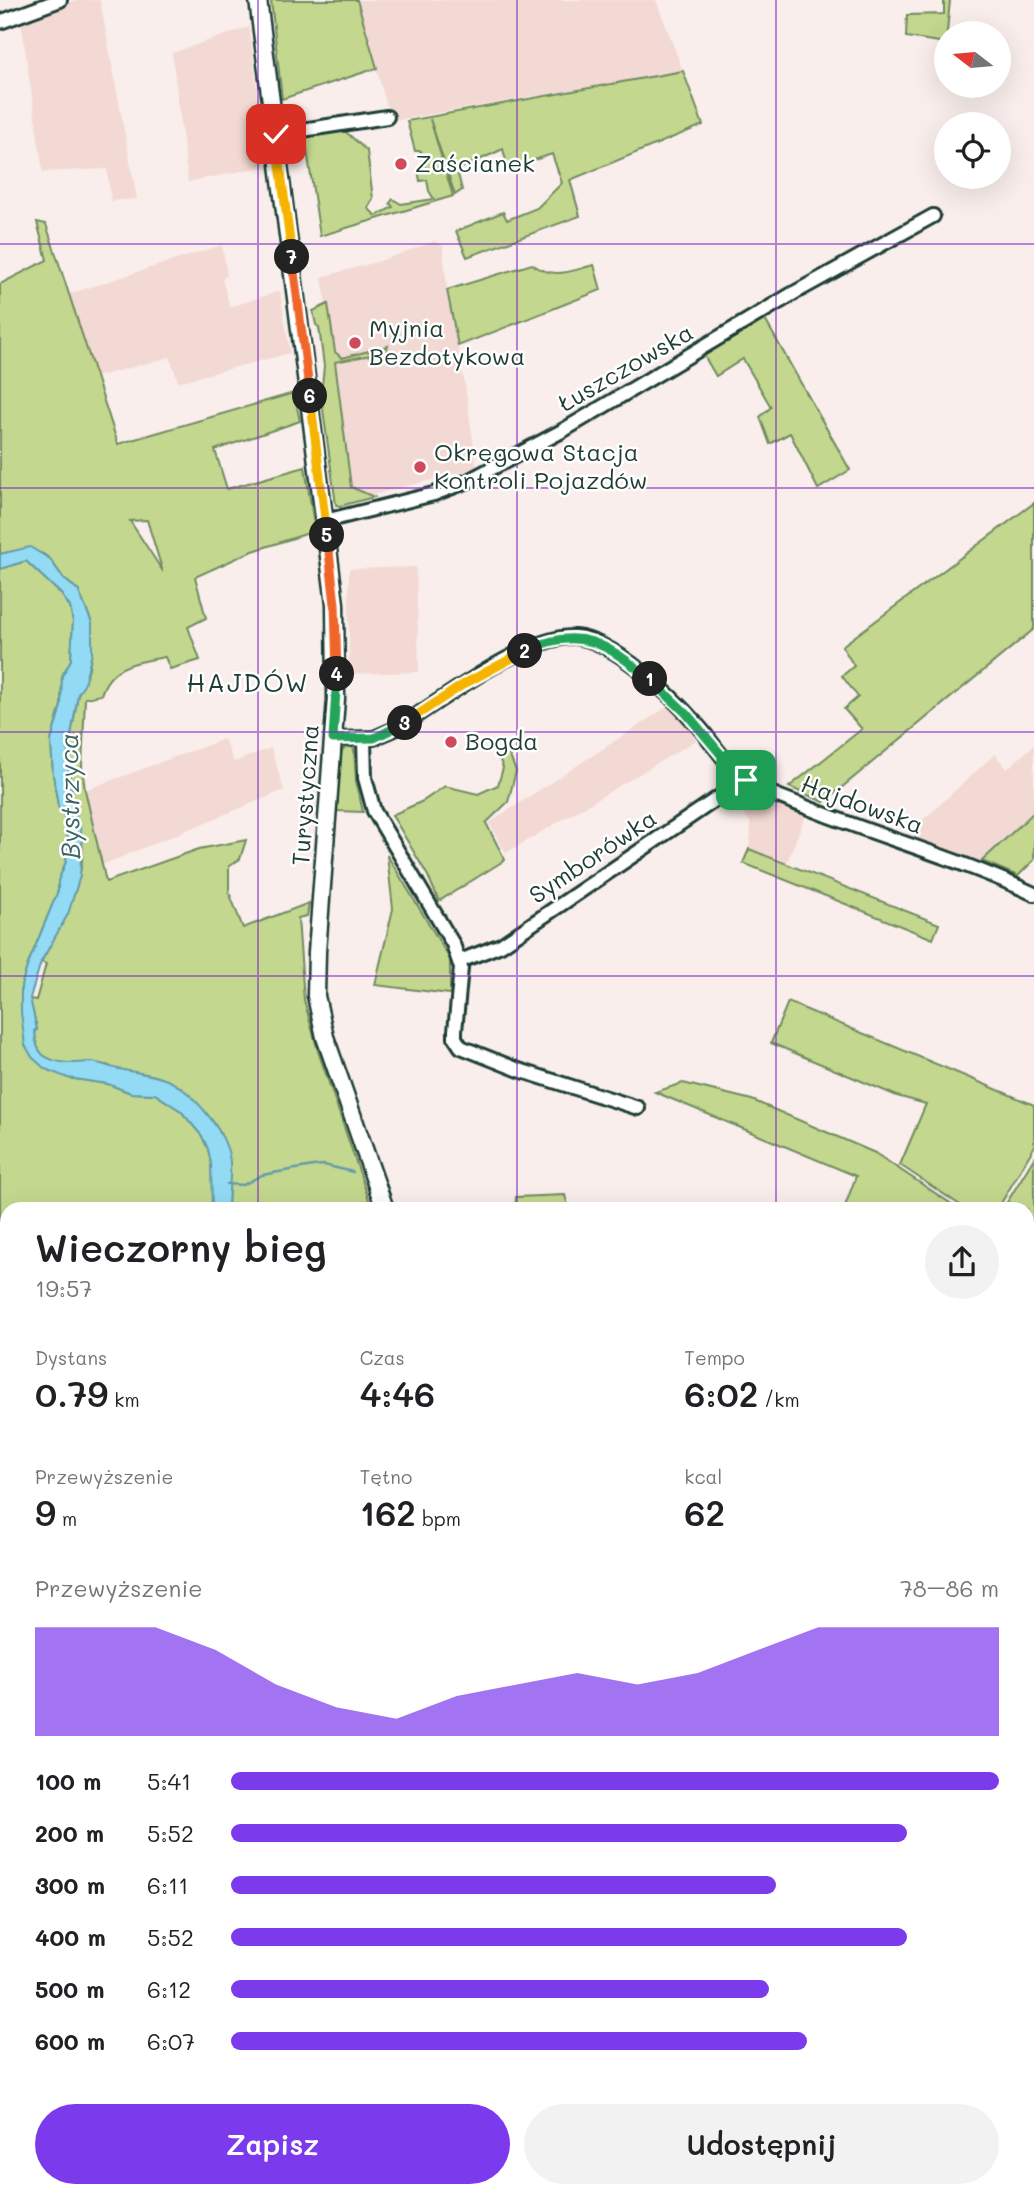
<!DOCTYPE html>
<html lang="pl">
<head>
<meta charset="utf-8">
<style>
	:root { --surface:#fff; --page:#f2f2f2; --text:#202124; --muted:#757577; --accent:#7c3aed }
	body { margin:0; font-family:Mali,sans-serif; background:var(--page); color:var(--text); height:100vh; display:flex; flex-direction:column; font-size:26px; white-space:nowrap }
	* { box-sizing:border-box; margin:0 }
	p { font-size:23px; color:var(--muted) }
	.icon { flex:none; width:38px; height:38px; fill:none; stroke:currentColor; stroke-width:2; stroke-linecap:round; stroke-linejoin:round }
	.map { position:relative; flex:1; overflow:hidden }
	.side { position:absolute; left:0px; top:1202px; width:1034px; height:996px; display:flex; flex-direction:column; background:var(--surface); border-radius:21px 21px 0 0; box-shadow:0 7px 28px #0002 }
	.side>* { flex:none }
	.needle { width:46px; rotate:286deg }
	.tools { position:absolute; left:934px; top:21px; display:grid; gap:14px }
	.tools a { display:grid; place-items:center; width:77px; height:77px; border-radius:50%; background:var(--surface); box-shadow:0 7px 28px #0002; font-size:35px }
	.pin { position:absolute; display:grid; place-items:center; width:60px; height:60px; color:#fff; margin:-30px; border-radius:14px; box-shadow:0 4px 10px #0006 }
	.km { position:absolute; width:35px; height:35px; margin:-18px; border-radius:50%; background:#222; color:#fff; font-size:19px; line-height:35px; text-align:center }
	.round { display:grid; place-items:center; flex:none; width:74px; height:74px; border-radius:37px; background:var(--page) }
	.summary { display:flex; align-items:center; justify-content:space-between; height:119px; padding:0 35px }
	h1 { font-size:38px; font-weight:600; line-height:52px }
	.stats { display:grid; grid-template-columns:repeat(3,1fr); gap:10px; height:119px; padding:7px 35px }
	.stats div { display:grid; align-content:center }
	.stats b { font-size:35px; font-weight:600 }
	.stats small { font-size:19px; font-weight:400 }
	.stats p { font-size:19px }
	.chart { height:196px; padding:14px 35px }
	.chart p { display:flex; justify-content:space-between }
	.chart svg { width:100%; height:126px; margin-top:7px; fill:var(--accent); opacity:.7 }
	.primary-button { display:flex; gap:14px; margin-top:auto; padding:14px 35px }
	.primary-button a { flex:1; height:80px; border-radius:42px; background:var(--accent); color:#fff; font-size:28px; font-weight:600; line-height:80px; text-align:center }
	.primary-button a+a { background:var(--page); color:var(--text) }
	ul { padding:0 35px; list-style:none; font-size:23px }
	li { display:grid; grid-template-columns:112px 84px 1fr; align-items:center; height:52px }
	li i { height:18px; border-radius:9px; background:var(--accent) }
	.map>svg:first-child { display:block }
	.built { fill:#f2d9d3 }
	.green { fill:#c3d88e; stroke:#718a61; stroke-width:2; fill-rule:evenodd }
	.water { fill:#93dbf5; stroke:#659ca8; stroke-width:2 }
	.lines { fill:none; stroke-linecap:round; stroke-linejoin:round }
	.stream { stroke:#659ca8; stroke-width:2.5 }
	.minor-casing { stroke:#1f3d34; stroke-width:18 }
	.major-casing { stroke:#1f3d34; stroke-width:21 }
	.minor { stroke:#fff; stroke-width:12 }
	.major { stroke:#fff; stroke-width:16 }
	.rail-casing { stroke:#1f3d34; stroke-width:5 }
	.rail { stroke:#fff; stroke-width:2.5; stroke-dasharray:8; stroke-linecap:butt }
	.split-1-casing { stroke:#fff; stroke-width:14 }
	.split-2-casing { stroke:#fff; stroke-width:14 }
	.split-3-casing { stroke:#fff; stroke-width:14 }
	.split-4-casing { stroke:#fff; stroke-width:14 }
	.split-5-casing { stroke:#fff; stroke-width:14 }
	.split-6-casing { stroke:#fff; stroke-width:14 }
	.split-7-casing { stroke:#fff; stroke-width:14 }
	.split-8-casing { stroke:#fff; stroke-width:14 }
	.split-1 { stroke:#22a559; stroke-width:9 }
	.split-2 { stroke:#22a559; stroke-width:9 }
	.split-3 { stroke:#f5b400; stroke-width:9 }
	.split-4 { stroke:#22a559; stroke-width:9 }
	.split-5 { stroke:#f0652b; stroke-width:9 }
	.split-6 { stroke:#f5b400; stroke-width:9 }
	.split-7 { stroke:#f0652b; stroke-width:9 }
	.split-8 { stroke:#f5b400; stroke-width:9 }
	.grid { fill:none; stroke:#7b2cbf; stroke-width:2; stroke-opacity:0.55 }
	.poi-dot { fill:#d1495b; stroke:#fff; stroke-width:2.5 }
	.labels { text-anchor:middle; stroke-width:5; stroke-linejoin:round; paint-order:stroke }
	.poi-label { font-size:24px; fill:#1f3d34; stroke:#fff; text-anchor:start }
	.street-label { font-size:24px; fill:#1f3d34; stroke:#fff }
	.neighbourhood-label { font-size:26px; letter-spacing:2px; fill:#1f3d34; stroke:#fff }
	.water-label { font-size:26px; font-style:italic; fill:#3c6464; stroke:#fff }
</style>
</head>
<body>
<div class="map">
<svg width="1034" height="2197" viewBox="0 0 1034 2197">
	<rect width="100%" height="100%" fill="#f9eeeb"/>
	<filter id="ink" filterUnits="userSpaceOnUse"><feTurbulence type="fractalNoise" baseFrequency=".0143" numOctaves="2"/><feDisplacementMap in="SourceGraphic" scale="14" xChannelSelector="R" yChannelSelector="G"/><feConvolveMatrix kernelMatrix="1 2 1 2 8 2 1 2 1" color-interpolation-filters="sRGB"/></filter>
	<g filter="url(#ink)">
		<!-- built -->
		<g class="built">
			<polygon points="76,0 100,0 137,199 111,201 107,169 43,172 21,21"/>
			<polygon points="357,0 656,0 683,71 391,121"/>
			<polygon points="249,27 262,126 254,130 256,145 264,147 267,166 188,182 172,53"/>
			<polygon points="435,241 443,246 447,290 465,385 477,468 346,502 335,362 322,277 380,261"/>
			<polygon points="222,245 227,275 222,279 230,307 280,291 290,353 178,382 170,357 96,377 69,294"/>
			<polygon points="416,567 419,672 349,674 349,569"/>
			<polygon points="670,705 700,738 506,853 489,823"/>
			<polygon points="224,739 234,762 271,748 284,790 102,865 85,790"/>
			<polygon points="1034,745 1034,812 982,861 898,838 911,831 995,754 1007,769"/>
			<polygon points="748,786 807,812 786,865 749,849 751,833 750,822 737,806"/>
			<rect x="0" y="1499" width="7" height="58"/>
			<polygon points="1027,1706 1034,1722 1034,1875 1027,1877"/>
			<polygon points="1034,1892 1034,2197 746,2197 744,2191 1027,2191 1027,1895"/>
			<polygon points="521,2191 717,2191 719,2197 523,2197"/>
		</g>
		<!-- green -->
		<g class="green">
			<polygon points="271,0 357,0 377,68 282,99"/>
			<polygon points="944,0 950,0 946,43 906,37 907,15 944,14"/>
			<polygon points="683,71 703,125 570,180 580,216 467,257 456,231 503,212 507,220 537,208 562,183 552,154 508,169 503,149 457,170 462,190 455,195 430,119 453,196 320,236 305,137 345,131 367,151 373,199 368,208 376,216 393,207 390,203 393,199 401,204 434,199 429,191 427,180 420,181 418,170 425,169 421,151 415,151 407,121"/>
			<path d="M 37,222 L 46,224 L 118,444 L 294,393 L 300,421 L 215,450 L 227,489 L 305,467 L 315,531 L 250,552 L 195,577 L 206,618 L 188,627 L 200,660 L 170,669 L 165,657 C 137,662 110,664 101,695 L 85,698 L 82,767 L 85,790 L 106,882 L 199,849 L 246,840 L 240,859 L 229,866 L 229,892 L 243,928 L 309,903 L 307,916 L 298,918 L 304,1000 L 318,1051 L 372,1209 L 228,1209 C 229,1186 230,1162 223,1140 C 215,1117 185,1089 163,1079 C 150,1072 131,1073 116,1069 C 111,1068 111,1066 106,1065 C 86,1062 61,1069 43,1055 C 36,1049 35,1039 35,1030 L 37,1029 L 30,999 L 36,1000 L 46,964 L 41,962 C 63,923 97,864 76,818 L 67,759 L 78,694 L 88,672 L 92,653 L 92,623 L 78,590 L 64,579 L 50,559 L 43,554 L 25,549 L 0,554 L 0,284 L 47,260 ZM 147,520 L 162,569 L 162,570 L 130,521 Z"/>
			<path d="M 532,264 C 554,280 570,271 594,265 L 601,290 L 458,346 L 447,290 Z"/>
			<polygon points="328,304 335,352 342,358 388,346 386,352 335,362 351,487 374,497 340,506 336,505 321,395 324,366 319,327 316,325 313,311"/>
			<polygon points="763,316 850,470 818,489 790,433 770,444 760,417 771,407 743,359 716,376 703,354"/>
			<polygon points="1034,503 1034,629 824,802 789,787 862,729 844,709 858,697 842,676 854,666 842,646"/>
			<polygon points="26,561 61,594 70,607 73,621 71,660 62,676 61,705 51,741 53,774 58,806 64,816 68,838 66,862 58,881 58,891 28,964 21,986 25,1045 68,1078 108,1084 131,1093 155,1094 181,1111 202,1136 208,1149 211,1163 213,1206 212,1209 7,1209 7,1499 0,1499 0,569"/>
			<polygon points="349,745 354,749 356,781 363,812 337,811 340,752"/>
			<polygon points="508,752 516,771 508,802 486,823 505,860 439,901 428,876 392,815 423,801 445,786 478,794 498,785 503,768 499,758"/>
			<polygon points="1034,812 1034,860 1018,876 982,861"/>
			<polygon points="749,849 939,924 933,939 743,863"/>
			<polygon points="387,855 450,959 450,994 375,985 393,909"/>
			<polygon points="788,1002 1034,1105 1034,1147 1000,1205 987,1209 966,1209 900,1165 926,1104 897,1096 771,1043"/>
			<polygon points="683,1083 752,1100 875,1153 959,1209 844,1209 856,1176 655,1092"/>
			<polygon points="1034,1158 1034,1289 1027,1287 1027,1209 1003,1209"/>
			<polygon points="565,1195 569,1209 515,1209 516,1197"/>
			<polygon points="1034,1387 1034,1528 1027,1526 1027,1392"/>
			<polygon points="1027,1543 1034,1545 1034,1722 1027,1706"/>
			<polygon points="0,1557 7,1557 7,1781 0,1782"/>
			<polygon points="7,1800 7,2191 289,2191 297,2197 0,2197 0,1801"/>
			<polygon points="316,2191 380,2191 390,2197 325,2197"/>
			<polygon points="397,2191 437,2191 433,2197 393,2197"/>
		</g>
		<!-- water -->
		<path class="water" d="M 30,547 L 50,559 L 64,579 L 78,590 L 92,623 L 92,653 L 84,685 L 78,694 L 67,759 L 76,818 L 80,827 L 82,841 L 80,876 L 68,914 L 41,962 L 30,998 L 37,1030 L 35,1030 C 35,1039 36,1049 43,1055 C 55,1064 75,1064 88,1062 C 99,1061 109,1068 119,1069 C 133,1072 148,1074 161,1078 C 188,1085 220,1125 228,1151 C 233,1168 228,1191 228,1209 L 212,1209 L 211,1163 L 208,1149 L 202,1136 L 181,1111 L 155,1094 L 131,1093 L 108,1084 L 68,1078 L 45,1069 L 32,1057 L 25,1045 L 21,1012 L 21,986 L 28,964 L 58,891 L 58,881 L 66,862 L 68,838 L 64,816 L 58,806 L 53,774 L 51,741 L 61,706 L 62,676 L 71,660 L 73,621 L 70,607 L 61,594 L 26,561 L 0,569 L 0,554 Z"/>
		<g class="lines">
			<!-- stream -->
			<g class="stream">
				<polyline points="227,1184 243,1185 262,1175 313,1166 324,1165 353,1172"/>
				<polyline points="0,1567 7,1568"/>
				<polyline points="0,1585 7,1576"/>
				<polyline points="0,1792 7,1791"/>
			</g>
			<!-- minor casing -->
			<g class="minor-casing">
				<g id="minor">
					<polyline points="0,22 60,0"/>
					<polyline points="276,134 387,117"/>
					<polyline points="325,521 434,494 468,481 562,431 794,293 933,216"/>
					<path d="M 333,739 L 374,738 L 397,728 C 438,703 528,634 575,637 C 614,640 673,697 698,726 C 714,744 727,767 748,781 C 764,792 783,798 801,805 C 878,837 959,858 1034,894"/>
					<polyline points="364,739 365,778 374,811 453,944 461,968 455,1031 455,1038 461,1047 519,1070 638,1108"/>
					<polyline points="460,961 501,945 734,787 744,778"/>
					<polyline points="1027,1886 1034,1884"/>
				</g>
			</g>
			<!-- major casing -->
			<g class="major-casing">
				<g id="major">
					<polyline points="258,0 335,604 336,699 317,952 316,996 325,1037 385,1209"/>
					<polyline points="730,2191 732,2197"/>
				</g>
			</g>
			<!-- minor -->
			<use href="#minor" class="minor"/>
			<!-- major -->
			<use href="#major" class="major"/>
			<!-- rail casing -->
			<g class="rail-casing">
				<g id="rail">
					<polyline points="1027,1385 1034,1381"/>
					<polyline points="0,1532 7,1532"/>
					<polyline points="1027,1536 1034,1537"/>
				</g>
			</g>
			<!-- rail -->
			<use href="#rail" class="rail"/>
		</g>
	</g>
	<g class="lines" filter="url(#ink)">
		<!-- split-1 casing -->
		<g class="split-1-casing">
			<polyline id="split-1" points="650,679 686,713 729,764 746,780"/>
		</g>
		<!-- split-2 casing -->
		<g class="split-2-casing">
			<path id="split-2" d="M 525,651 C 579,624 607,644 650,679"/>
		</g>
		<!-- split-3 casing -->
		<g class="split-3-casing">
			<polyline id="split-3" points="405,723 464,684 525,651"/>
		</g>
		<!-- split-4 casing -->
		<g class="split-4-casing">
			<polyline id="split-4" points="337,674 333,739 374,738 405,723"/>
		</g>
		<!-- split-5 casing -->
		<g class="split-5-casing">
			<polyline id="split-5" points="327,535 335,604 337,674"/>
		</g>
		<!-- split-6 casing -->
		<g class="split-6-casing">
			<polyline id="split-6" points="310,396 327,535"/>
		</g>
		<!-- split-7 casing -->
		<g class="split-7-casing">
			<polyline id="split-7" points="292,257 310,396"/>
		</g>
		<!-- split-8 casing -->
		<g class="split-8-casing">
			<polyline id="split-8" points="276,134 292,257"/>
		</g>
		<!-- split-1 -->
		<use href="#split-1" class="split-1"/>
		<!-- split-2 -->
		<use href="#split-2" class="split-2"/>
		<!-- split-3 -->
		<use href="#split-3" class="split-3"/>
		<!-- split-4 -->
		<use href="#split-4" class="split-4"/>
		<!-- split-5 -->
		<use href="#split-5" class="split-5"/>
		<!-- split-6 -->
		<use href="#split-6" class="split-6"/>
		<!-- split-7 -->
		<use href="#split-7" class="split-7"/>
		<!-- split-8 -->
		<use href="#split-8" class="split-8"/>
	</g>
	<!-- grid -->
	<path class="grid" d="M 258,0 L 258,1209M 517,0 L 517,1209M 776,0 L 776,1209M 0,244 L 1034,244M 0,488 L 1034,488M 0,732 L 1034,732M 0,976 L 1034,976M 0,1221 L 7,1221M 1027,1221 L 1034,1221M 0,1465 L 7,1465M 1027,1465 L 1034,1465M 0,1709 L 7,1709M 1027,1709 L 1034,1709M 0,1953 L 7,1953M 1027,1953 L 1034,1953M 258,2191 L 258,2197M 517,2191 L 517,2197M 776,2191 L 776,2197"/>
	<!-- markers -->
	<g class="poi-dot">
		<circle cx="401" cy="164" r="7"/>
		<circle cx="355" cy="343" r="7"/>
		<circle cx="420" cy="467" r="7"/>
		<circle cx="451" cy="742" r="7"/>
	</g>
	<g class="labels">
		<!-- poi labels -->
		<g class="poi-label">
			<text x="415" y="172">Zaścianek</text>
			<text x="369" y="337">Myjnia<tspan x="369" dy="28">Bezdotykowa</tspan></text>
			<text x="434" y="461">Okręgowa Stacja<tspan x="434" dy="28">Kontroli Pojazdów</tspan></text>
			<text x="465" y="750">Bogda</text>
		</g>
		<!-- street labels -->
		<g class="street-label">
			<text transform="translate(626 368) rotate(-30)" y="8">Łuszczowska</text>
			<text transform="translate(306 795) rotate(-86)" y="8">Turystyczna</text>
			<text transform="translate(862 805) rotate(20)" y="8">Hajdowska</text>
			<text transform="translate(593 857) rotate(-34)" y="8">Symborówka</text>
		</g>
		<!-- neighbourhood labels -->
		<g class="neighbourhood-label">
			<text x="248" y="692">HAJDÓW</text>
		</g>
		<!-- water labels -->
		<g class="water-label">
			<text transform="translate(70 796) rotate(-91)" y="9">Bystrzyca</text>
		</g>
	</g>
</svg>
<div class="tools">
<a><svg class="needle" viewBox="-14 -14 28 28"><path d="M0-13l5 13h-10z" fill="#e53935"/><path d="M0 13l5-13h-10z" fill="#757577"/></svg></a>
<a><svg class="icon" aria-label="locate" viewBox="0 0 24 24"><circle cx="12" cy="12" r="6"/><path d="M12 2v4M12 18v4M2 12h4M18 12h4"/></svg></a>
</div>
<div class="pin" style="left:746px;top:780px;background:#1e9e55"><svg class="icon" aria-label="arrive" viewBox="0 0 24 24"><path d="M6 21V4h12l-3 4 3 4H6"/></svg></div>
<div class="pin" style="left:276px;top:134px;background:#d93025"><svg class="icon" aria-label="check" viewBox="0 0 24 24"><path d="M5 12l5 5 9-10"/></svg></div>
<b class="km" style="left:650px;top:679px">1</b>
<b class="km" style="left:525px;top:651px">2</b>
<b class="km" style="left:405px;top:723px">3</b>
<b class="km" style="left:337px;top:674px">4</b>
<b class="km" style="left:327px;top:535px">5</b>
<b class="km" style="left:310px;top:396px">6</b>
<b class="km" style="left:292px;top:257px">7</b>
<section class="side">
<div class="summary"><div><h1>Wieczorny bieg</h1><p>19:57</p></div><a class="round"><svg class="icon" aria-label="share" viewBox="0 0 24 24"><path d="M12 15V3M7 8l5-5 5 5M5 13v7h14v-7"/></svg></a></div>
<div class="stats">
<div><p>Dystans</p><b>0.79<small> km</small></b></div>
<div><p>Czas</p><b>4:46</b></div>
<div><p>Tempo</p><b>6:02<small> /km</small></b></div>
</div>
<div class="stats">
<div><p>Przewyższenie</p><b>9<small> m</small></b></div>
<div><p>Tętno</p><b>162<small> bpm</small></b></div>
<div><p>kcal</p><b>62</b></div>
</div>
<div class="chart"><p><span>Przewyższenie</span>78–86 m</p>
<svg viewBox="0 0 160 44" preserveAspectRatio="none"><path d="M0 44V6L10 6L20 6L30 14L40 26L50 34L60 38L70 30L80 26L90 22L100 26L110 22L120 14L130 6L140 6L150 6L160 6V44z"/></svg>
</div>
<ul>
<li><b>100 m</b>5:41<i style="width:100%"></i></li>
<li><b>200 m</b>5:52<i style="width:88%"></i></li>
<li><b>300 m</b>6:11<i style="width:71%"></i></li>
<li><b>400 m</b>5:52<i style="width:88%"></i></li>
<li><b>500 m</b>6:12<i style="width:70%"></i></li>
<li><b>600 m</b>6:07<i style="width:75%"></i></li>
</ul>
<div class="primary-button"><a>Zapisz</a><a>Udostępnij</a></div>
</section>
</div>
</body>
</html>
